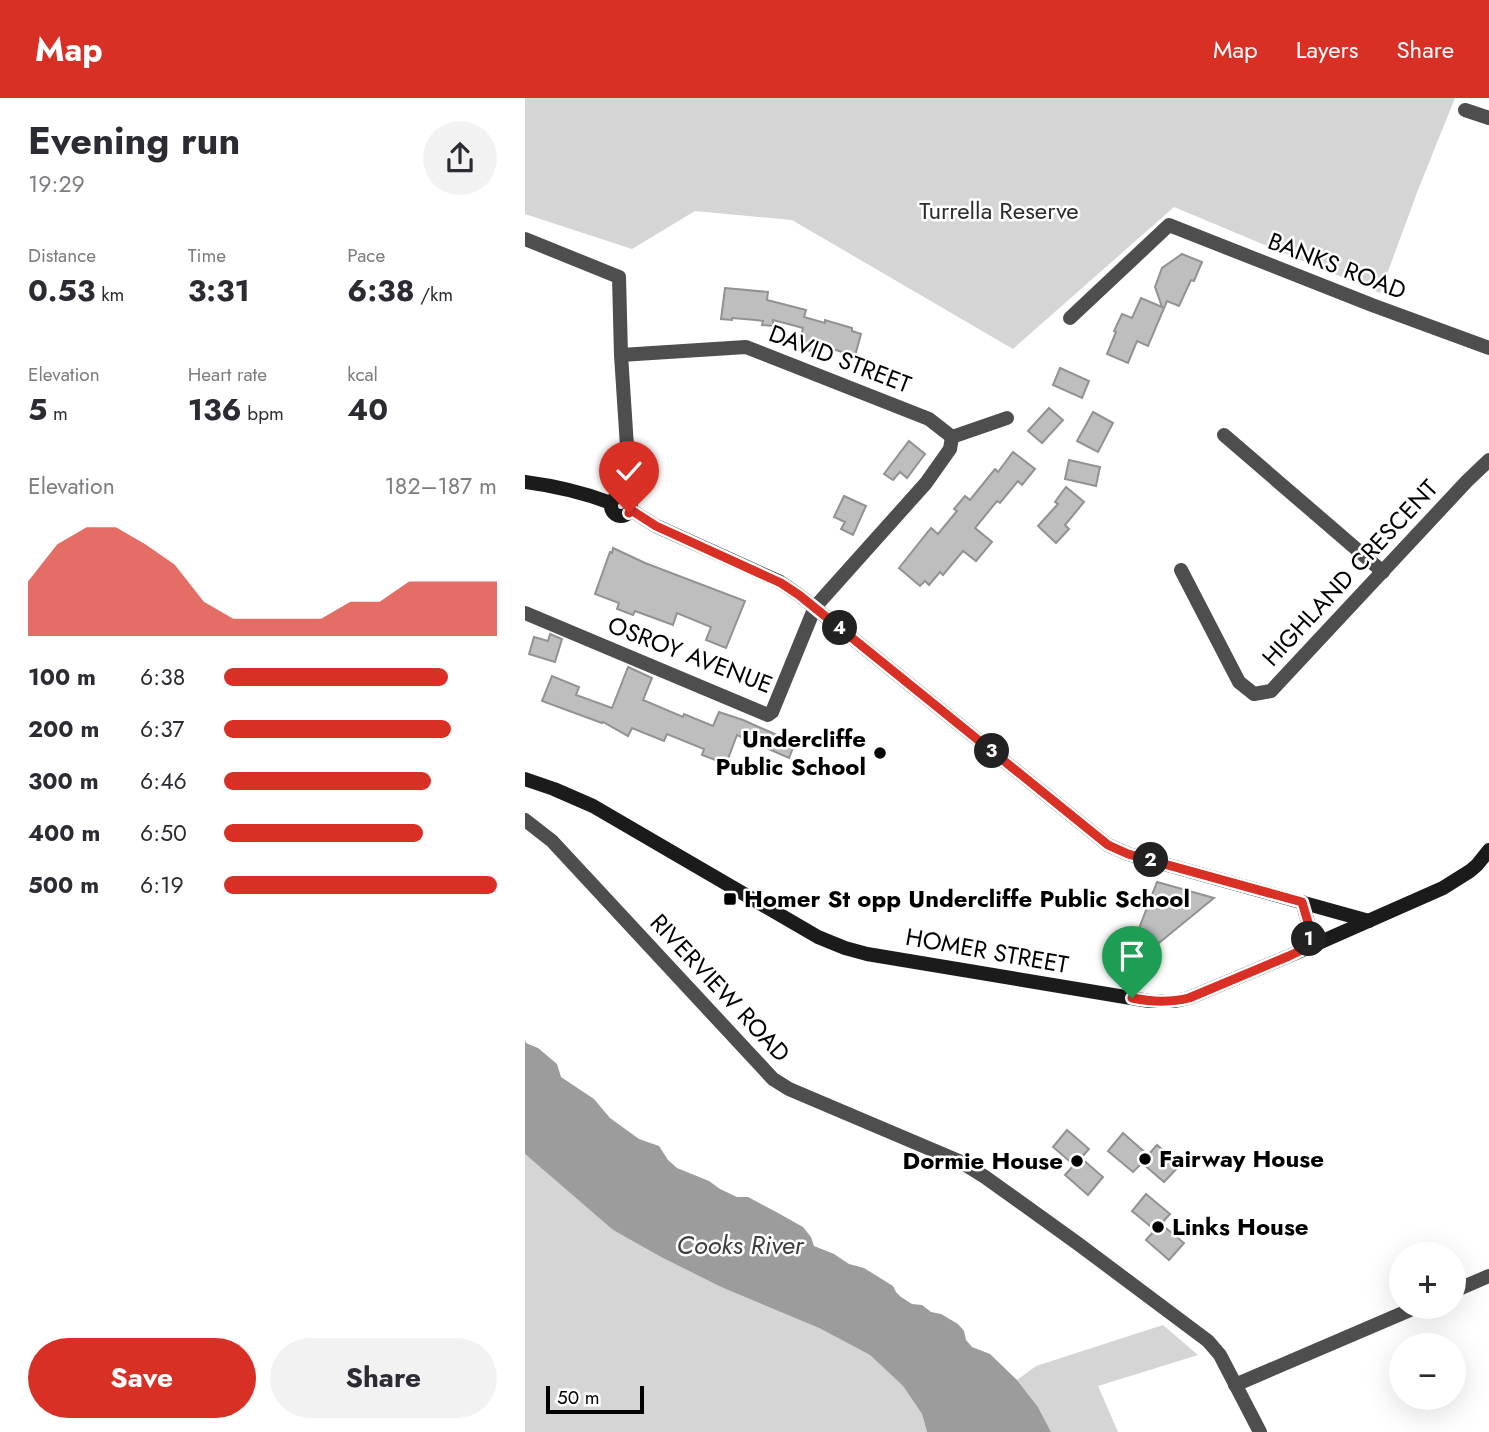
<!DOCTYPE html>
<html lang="en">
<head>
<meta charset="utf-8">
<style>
	:root { --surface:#fff; --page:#f2f2f3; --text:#2b2b33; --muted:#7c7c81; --accent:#d93025 }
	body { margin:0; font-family:Jost,sans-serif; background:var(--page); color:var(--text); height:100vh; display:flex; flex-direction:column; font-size:26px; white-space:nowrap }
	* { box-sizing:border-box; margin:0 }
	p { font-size:23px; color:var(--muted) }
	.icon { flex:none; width:38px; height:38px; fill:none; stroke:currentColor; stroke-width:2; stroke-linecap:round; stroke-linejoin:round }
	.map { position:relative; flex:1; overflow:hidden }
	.panel { display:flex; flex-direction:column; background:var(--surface); width:525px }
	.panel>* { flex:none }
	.tools { position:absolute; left:864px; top:1144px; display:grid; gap:14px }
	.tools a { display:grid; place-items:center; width:77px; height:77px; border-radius:50%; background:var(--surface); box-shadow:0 7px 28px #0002; font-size:35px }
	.scale { position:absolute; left:21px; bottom:18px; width:98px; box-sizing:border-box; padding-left:7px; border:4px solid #000; border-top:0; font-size:19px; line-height:24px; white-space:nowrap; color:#000; -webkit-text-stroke:5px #fff; paint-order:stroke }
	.pin { position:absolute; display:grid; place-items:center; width:60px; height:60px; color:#fff; margin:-72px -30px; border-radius:50% 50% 50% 0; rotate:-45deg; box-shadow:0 0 7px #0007 }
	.pin .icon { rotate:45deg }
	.km { position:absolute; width:35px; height:35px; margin:-18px; border-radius:50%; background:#222; color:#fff; font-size:19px; line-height:35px; text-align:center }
	.round { display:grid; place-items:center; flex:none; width:74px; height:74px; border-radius:37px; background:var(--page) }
	.headline { display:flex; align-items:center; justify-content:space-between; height:119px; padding:0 28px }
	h1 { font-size:38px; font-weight:700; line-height:52px }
	.metrics { display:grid; grid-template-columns:repeat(3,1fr); gap:10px; height:119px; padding:7px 28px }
	.metrics div { display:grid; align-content:center }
	.metrics b { font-size:30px; font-weight:700 }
	.metrics small { font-size:19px; font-weight:400 }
	.metrics p { font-size:19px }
	.chart { height:196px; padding:14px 28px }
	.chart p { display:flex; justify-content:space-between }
	.chart svg { width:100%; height:126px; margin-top:7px; fill:var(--accent); opacity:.7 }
	.primary-button { display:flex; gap:14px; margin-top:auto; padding:14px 28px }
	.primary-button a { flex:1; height:80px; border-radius:42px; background:var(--accent); color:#fff; font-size:28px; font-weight:700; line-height:80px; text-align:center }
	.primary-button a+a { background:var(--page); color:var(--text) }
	ul { padding:0 28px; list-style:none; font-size:23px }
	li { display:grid; grid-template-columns:112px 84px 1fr; align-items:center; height:52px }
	li i { height:18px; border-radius:9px; background:var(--accent) }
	header { display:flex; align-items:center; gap:42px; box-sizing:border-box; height:98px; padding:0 35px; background:var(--accent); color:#fff }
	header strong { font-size:33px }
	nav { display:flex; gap:38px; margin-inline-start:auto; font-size:24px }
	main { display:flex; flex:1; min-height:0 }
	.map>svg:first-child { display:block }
	.green { fill:#d5d5d5 }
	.water { fill:#9c9c9c }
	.building { fill:#bebebe; stroke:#929292; stroke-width:2 }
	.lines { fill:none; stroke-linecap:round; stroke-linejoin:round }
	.street { stroke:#4e4e4e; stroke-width:14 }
	.secondary { stroke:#1b1b1b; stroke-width:14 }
	.route-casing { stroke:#fff; stroke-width:14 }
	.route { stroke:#d93025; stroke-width:9 }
	.poi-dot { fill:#000; stroke:#fff; stroke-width:2.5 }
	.labels { text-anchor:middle; stroke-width:5; stroke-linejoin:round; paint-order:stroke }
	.park-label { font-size:24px; fill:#2c2c2c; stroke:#fff }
	.street-label { font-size:24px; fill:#000; stroke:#fff }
	.poi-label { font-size:24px; font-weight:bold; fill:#000; stroke:#fff; text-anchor:start }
	.water-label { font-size:26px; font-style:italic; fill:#3d3d3d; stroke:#fff }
</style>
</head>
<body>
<header>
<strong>Map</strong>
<nav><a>Map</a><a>Layers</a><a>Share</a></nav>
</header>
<main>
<section class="panel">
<div class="headline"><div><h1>Evening run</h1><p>19:29</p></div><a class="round"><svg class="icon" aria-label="share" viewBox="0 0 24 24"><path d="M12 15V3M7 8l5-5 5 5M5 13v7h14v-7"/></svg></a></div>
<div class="metrics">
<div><p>Distance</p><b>0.53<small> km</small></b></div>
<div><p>Time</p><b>3:31</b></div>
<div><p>Pace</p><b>6:38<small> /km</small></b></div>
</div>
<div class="metrics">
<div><p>Elevation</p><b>5<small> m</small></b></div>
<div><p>Heart rate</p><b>136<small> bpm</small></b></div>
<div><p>kcal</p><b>40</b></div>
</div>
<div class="chart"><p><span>Elevation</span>182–187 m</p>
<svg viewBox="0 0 160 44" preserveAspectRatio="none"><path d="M0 44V25L10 12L20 6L30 6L40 12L50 19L60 32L70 38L80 38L90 38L100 38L110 32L120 32L130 25L140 25L150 25L160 25V44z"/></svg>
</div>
<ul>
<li><b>100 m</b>6:38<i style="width:82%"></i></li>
<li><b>200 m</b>6:37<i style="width:83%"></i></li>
<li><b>300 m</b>6:46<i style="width:76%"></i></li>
<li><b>400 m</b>6:50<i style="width:73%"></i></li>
<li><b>500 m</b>6:19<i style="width:100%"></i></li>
</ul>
<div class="primary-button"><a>Save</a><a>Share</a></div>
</section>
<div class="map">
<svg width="964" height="1334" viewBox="0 0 964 1334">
	<rect width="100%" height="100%" fill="#fff"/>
	<!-- green -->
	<g class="green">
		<polygon points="0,0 930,0 893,92 855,195 649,109 488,251 267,122 170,113 107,151 0,116"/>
		<polygon points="0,1056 88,1132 136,1159 196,1189 294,1230 345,1257 378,1288 397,1316 402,1334 0,1334"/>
		<polygon points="638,1227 673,1257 573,1288 593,1334 526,1334 513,1309 492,1282 511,1268"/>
	</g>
	<!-- water -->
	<polygon class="water" points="0,942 1,945 13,950 32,966 36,979 69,1001 85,1020 114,1041 134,1048 143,1062 152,1070 184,1083 195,1091 212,1099 223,1099 253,1115 278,1129 286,1139 289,1148 309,1156 324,1166 339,1170 368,1188 371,1194 376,1199 387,1206 397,1207 406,1214 416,1216 433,1226 439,1233 441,1242 447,1249 465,1256 492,1282 513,1309 526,1334 402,1334 397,1316 378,1288 345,1257 294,1230 196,1189 136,1159 88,1132 0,1056"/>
	<!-- building -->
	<g class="building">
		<polygon points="657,156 677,164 669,183 666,182 654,208 642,203 623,248 612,243 603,265 582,256 591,234 589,233 597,216 607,220 616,200 637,209 630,189 637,170"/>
		<polygon points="200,190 243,194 242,202 281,212 279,219 300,225 300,222 327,230 327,233 336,236 330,258 288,245 286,253 273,249 278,230 248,222 248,228 237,227 238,223 231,222 207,220 207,222 196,221"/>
		<polygon points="535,270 564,283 557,300 528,287"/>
		<polygon points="524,310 538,322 517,345 503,333"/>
		<polygon points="568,314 588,325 573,354 552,343"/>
		<polygon points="384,343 400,356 382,380 375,374 368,382 359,376"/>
		<polygon points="488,354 510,371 497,387 493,383 475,405 472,403 450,430 467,444 451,463 438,453 418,477 415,474 404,487 400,483 395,488 374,470 406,430 413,436 432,413 429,411 440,398 445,402 470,371 473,374"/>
		<polygon points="544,362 575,369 571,388 540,381"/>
		<polygon points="541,389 559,404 540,427 544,431 531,445 513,428 533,406 530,404"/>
		<polygon points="319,398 341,408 328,437 316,431 320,424 309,419"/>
		<polygon points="88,450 120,465 220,503 201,550 181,542 186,529 152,515 148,527 110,513 108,517 92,511 94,505 70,496 85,454 87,455"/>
		<polygon points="25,536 37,541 30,564 4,556 9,539 23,543"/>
		<polygon points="103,569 127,580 118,602 158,619 159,616 188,628 194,614 218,622 270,645 264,660 212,637 201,666 177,657 179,651 142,636 139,643 107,630 103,638 78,624 77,625 17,603 27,578 54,589 51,597 87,610"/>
		<polygon points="632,784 689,800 634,845 611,838"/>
		<polygon points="542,1032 564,1051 556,1060 578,1079 563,1097 540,1077 549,1067 528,1049"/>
		<polygon points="598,1035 623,1057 632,1047 655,1067 639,1084 617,1065 608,1074 583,1053"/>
		<polygon points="621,1096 645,1116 636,1126 659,1145 644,1162 621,1142 630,1132 607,1113"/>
	</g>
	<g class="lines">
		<!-- street -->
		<g class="street">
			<polyline points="940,12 964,20"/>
			<polyline points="0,141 94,179 96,257 104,379 102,399"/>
			<polyline points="545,220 644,127 847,207 964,250"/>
			<polyline points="96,257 221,249 404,321 427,339"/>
			<polyline points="699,337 858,474"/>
			<polyline points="656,472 714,584 729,596 746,593 942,383 964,362"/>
			<polyline points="0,515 243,617 247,614 290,509 401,385 425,351 427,339 482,320"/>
			<polyline points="0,722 27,743 248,981 264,991 436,1064 460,1079 552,1145 683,1243 695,1257 735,1334"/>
			<polyline points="929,1193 964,1178"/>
			<polyline points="710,1287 892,1209"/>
		</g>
		<!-- secondary -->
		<g class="secondary">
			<path d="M 0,384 C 31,388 57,394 86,405"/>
			<circle cx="96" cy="408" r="10"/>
			<polyline points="106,412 131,428 255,484 274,497 583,747 603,756 844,823"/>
			<polyline points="0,681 29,691 68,708 293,839 320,850 342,856 624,903 650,903 664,900 764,858 918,790 945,773 952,767 964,752"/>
			<polyline points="777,804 785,831 783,849"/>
		</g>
	</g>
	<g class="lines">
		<!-- route casing -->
		<g class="route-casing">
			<path id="route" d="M 104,415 L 106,412 L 131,428 L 256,485 L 274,497 L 583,747 L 603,756 L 777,804 L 785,831 L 783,849 L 764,858 L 664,900 C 644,905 627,904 607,900"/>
		</g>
		<!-- route -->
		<use href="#route" class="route"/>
	</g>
	<!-- markers -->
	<g class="poi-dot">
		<circle cx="355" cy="655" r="7"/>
		<rect x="198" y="794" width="14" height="14" rx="3.5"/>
		<circle cx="620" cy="1061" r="7"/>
		<circle cx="552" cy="1063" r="7"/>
		<circle cx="633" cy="1129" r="7"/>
	</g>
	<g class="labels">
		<!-- park labels -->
		<g class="park-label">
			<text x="474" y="121">Turrella Reserve</text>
		</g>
		<!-- street labels -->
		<g class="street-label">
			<text transform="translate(812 168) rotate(21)" y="8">BANKS ROAD</text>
			<text transform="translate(315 261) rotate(21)" y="8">DAVID STREET</text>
			<text transform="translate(825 475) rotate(-47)" y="8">HIGHLAND CRESCENT</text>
			<text transform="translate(165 557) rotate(21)" y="8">OSROY AVENUE</text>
			<text transform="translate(462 853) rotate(10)" y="8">HOMER STREET</text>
			<text transform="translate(195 890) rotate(47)" y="8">RIVERVIEW ROAD</text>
		</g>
		<!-- poi labels -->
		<g class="poi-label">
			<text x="341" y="649" text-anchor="end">Undercliffe<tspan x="341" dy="28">Public School</tspan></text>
			<text x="219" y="809">Homer St opp Undercliffe Public School</text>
			<text x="634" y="1069">Fairway House</text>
			<text x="538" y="1071" text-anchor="end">Dormie House</text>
			<text x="647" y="1137">Links House</text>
		</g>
		<!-- water labels -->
		<g class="water-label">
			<text x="215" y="1156">Cooks River</text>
		</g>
	</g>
</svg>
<div class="tools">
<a>+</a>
<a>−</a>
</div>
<div class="scale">50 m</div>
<div class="pin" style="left:607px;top:900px;background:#1e9e55"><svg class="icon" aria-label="arrive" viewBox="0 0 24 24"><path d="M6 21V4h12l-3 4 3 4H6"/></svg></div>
<div class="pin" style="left:104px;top:415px;background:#d93025"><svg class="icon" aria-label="check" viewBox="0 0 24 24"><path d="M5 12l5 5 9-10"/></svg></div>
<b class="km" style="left:784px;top:841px">1</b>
<b class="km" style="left:626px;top:762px">2</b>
<b class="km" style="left:467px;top:653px">3</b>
<b class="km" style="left:315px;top:530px">4</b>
</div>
</main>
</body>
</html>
